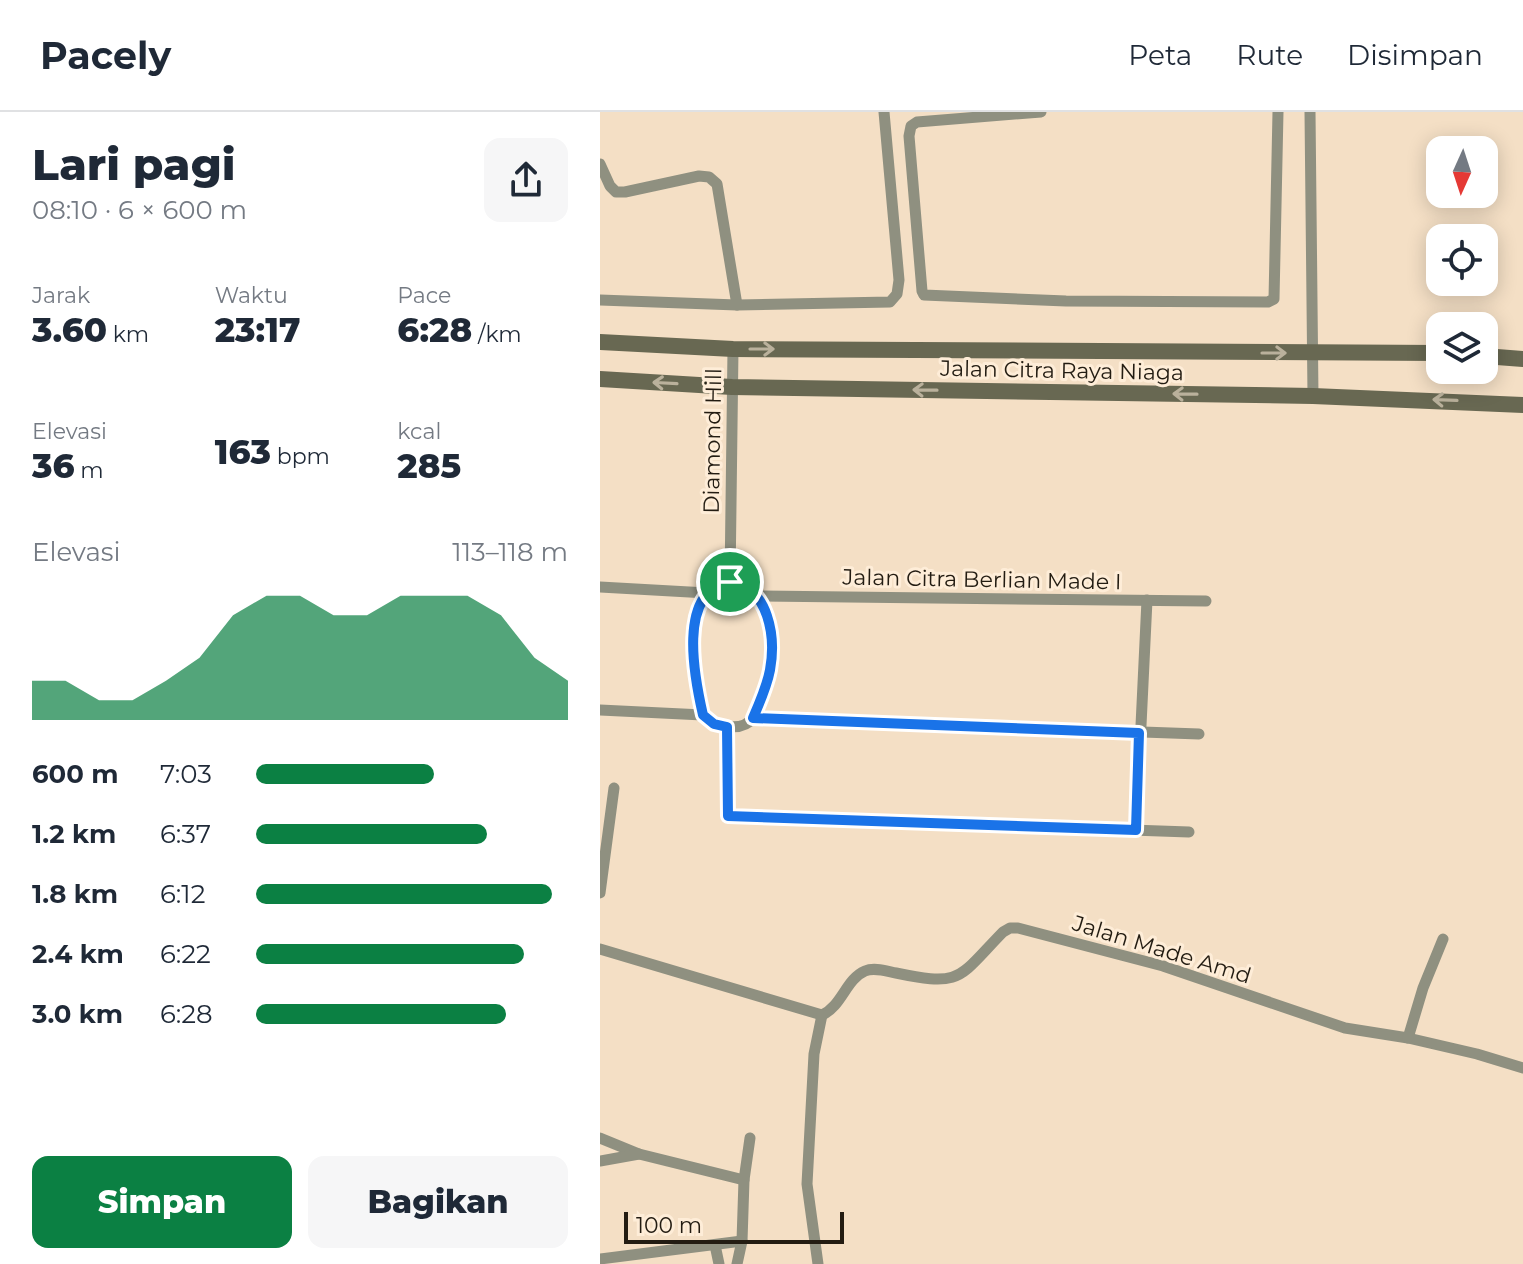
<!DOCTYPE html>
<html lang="id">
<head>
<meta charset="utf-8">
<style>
	:root { --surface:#fff; --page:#f6f6f7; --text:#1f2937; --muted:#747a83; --line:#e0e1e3; --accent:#0b8043 }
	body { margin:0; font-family:Montserrat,sans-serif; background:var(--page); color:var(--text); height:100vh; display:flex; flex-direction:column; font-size:30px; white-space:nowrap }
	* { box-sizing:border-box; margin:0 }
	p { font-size:26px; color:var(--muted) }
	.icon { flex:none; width:44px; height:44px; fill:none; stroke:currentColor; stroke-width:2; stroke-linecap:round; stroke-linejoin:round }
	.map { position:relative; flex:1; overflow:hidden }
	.panel { display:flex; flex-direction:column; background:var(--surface); width:600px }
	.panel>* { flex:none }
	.needle { width:52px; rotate:183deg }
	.buttons { position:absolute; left:826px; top:24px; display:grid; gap:16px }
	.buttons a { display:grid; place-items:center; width:72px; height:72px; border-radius:16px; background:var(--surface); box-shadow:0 4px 20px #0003; font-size:40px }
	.scale { position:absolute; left:24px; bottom:20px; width:220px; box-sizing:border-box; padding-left:8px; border:4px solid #231c12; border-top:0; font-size:22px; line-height:28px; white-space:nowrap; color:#231c12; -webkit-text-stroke:6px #feedd8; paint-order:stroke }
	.pin { position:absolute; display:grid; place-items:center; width:68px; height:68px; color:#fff; margin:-34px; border:4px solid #fff; border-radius:50%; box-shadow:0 2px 8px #0007 }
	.round { display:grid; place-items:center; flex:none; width:84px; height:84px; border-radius:16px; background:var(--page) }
	.head { display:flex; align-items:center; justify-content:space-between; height:136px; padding:0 32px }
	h1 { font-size:44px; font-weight:800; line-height:60px }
	.stats { display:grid; grid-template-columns:repeat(3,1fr); gap:12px; height:136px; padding:8px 32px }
	.stats div { display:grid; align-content:center }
	.stats b { font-size:34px; font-weight:800 }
	.stats small { font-size:22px; font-weight:400 }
	.stats p { font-size:22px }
	.chart { height:224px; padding:16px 32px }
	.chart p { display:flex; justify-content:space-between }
	.chart svg { width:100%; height:144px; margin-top:8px; fill:var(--accent); opacity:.7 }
	.cta { display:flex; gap:16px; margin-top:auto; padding:16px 32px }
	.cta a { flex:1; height:92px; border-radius:16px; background:var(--accent); color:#fff; font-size:32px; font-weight:800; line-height:92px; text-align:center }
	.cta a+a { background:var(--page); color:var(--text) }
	ul { padding:0 32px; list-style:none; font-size:26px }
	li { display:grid; grid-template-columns:128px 96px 1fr; align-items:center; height:60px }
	li i { height:20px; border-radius:10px; background:var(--accent) }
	header { display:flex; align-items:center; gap:48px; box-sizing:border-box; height:112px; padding:0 40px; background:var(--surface); border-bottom:2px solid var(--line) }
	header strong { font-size:38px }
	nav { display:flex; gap:44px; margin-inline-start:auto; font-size:28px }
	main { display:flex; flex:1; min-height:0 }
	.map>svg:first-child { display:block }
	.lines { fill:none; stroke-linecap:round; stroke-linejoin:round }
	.street { stroke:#8f9080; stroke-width:11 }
	.secondary { stroke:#686852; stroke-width:16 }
	.oneway { stroke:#bab19c }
	.route-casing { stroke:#fff; stroke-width:16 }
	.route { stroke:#1a73e8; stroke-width:10 }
	.labels { text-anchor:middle; stroke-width:6; stroke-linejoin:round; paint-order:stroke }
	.street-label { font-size:22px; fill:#231c12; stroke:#feedd8 }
</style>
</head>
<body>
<header>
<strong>Pacely</strong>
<nav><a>Peta</a><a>Rute</a><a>Disimpan</a></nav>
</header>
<main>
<section class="panel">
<div class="head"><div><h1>Lari pagi</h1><p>08:10 · 6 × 600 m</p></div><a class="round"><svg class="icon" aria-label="share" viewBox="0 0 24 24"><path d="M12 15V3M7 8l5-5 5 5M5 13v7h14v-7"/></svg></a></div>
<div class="stats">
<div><p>Jarak</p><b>3.60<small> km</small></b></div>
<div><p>Waktu</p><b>23:17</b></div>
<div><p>Pace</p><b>6:28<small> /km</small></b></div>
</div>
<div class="stats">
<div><p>Elevasi</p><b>36<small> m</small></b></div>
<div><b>163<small> bpm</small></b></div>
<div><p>kcal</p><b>285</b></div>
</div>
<div class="chart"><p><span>Elevasi</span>113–118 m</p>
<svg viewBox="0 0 160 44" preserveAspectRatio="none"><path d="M0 44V32L10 32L20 38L30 38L40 32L50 25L60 12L70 6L80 6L90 12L100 12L110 6L120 6L130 6L140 12L150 25L160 32V44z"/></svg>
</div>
<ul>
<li><b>600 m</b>7:03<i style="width:57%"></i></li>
<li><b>1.2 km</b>6:37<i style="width:74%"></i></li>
<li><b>1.8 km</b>6:12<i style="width:95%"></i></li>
<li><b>2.4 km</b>6:22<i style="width:86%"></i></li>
<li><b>3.0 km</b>6:28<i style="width:80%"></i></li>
</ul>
<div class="cta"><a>Simpan</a><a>Bagikan</a></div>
</section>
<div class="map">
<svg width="923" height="1152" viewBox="0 0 923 1152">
	<rect width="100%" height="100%" fill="#f4dfc5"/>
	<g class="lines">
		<!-- street -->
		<g class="street">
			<polyline points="441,0 317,10 311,14 309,24 322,179 324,183 466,189 668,190 674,187 678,0"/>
			<polyline points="710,0 713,284"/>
			<polyline points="0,52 10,74 16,80 25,80 99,64 109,65 117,72 137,193"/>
			<polyline points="0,188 137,193 290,190 297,182 299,168 284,0"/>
			<path d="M 130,470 C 183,478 176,551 161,587 C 159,592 157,600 154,605 C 141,622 116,614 103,603 C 95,568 77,478 130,470 Z"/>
			<polyline points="130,470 133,237"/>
			<polyline points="0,475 107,481"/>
			<polyline points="158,484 606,489"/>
			<polyline points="0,598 103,603"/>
			<polyline points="153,606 599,622"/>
			<polyline points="127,615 128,704 589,720"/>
			<polyline points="536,718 547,488"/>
			<polyline points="0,781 14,676"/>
			<polyline points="0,837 222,903"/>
			<path d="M 222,903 C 242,894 246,867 265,859 C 274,855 286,859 296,861 C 363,875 358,866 403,820 L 410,816 L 418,816 L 563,854 L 745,916 L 808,926 L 877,942 L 923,956"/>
			<polyline points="808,926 823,876 843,827"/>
			<polyline points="0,1026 39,1042"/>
			<polyline points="0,1049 39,1042 144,1068"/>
			<polyline points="115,1133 119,1152"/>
			<polyline points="0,1147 142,1129"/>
			<polyline points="137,1152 142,1129 144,1068 150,1026"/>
			<polyline points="218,1152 207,1072 214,942 222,903"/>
		</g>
		<!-- secondary -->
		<g class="secondary">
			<polyline points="0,230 133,237 840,241"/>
			<polyline points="884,244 923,247"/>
			<polyline points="0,267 132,275 713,284 923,293"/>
		</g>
	</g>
	<!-- one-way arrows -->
	<defs><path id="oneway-shaft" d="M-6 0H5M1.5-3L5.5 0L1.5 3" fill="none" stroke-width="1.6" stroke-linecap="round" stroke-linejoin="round" transform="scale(2)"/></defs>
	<g class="oneway">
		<use href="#oneway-shaft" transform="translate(162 237)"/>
		<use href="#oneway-shaft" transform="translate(674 241)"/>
		<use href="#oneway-shaft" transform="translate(65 271) rotate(-177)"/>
		<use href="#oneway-shaft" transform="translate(325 278) rotate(-179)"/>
		<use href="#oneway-shaft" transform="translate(585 282) rotate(-179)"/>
		<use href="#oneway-shaft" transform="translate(845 288) rotate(-178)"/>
	</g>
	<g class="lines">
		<!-- route casing -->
		<g class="route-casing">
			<path id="route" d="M 130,470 C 169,475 176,525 170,558 C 167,574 160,590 153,606 L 539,621 L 536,718 L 128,704 L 127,615 L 114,612 L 103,603 C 95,568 76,478 130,470 Z"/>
		</g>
		<!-- route -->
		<use href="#route" class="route"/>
	</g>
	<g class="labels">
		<!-- street labels -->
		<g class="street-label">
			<text transform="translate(462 258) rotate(1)" y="8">Jalan Citra Raya Niaga</text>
			<text transform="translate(112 329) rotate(-89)" y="8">Diamond Hill</text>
			<text transform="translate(382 467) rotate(1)" y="8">Jalan Citra Berlian Made I</text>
			<text transform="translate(562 837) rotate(17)" y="8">Jalan Made Amd</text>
		</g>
	</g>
</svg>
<div class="buttons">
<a><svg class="needle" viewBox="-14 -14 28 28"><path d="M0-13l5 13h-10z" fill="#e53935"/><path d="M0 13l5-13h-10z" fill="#747a83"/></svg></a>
<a><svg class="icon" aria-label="locate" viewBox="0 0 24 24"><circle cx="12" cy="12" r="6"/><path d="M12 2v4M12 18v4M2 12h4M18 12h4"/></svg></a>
<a><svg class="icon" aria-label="layers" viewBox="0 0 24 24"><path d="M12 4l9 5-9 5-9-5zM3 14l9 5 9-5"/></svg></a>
</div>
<div class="scale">100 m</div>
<div class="pin" style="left:130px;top:470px;background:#1e9e55"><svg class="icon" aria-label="arrive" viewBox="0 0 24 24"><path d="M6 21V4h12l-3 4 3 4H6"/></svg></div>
</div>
</main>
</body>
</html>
